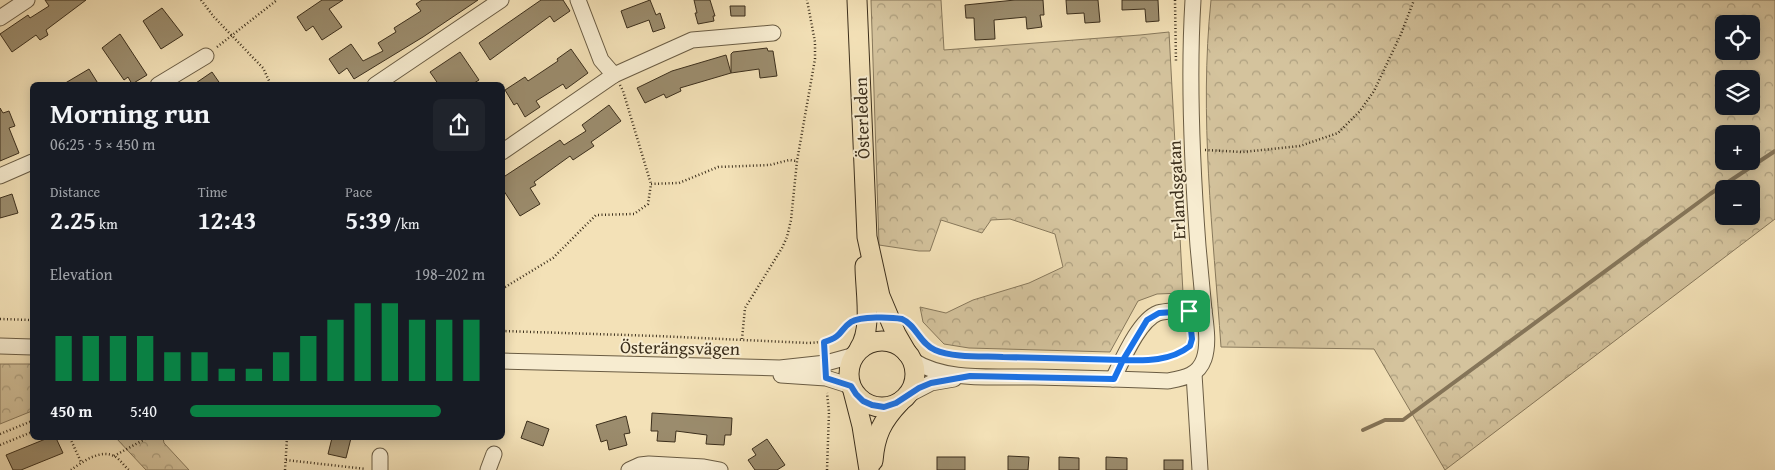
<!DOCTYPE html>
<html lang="en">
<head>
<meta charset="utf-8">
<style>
	:root { --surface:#171b24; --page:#20242c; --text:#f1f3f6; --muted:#9ea1a6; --accent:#0b8043 }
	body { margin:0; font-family:"Gentium Book Plus",serif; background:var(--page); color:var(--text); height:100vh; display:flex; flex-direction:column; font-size:19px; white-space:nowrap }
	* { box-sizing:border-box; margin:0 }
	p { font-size:16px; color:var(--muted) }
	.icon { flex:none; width:28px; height:28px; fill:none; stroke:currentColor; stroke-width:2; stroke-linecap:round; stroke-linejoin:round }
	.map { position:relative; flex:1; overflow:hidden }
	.drawer { position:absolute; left:30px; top:82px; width:475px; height:358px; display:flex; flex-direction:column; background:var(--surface); border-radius:8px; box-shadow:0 2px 12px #0003 }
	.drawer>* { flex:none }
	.buttons { position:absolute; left:1715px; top:15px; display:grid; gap:10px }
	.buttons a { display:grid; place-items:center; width:45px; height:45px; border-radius:8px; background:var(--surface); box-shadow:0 2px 12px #0003; font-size:25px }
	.pin { position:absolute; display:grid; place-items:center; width:42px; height:42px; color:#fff; margin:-21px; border-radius:10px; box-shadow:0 2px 8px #0006 }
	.round { display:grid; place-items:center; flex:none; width:52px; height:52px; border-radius:8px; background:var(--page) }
	.summary { display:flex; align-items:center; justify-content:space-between; height:85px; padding:0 20px }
	h1 { font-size:28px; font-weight:700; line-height:38px }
	.stats { display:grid; grid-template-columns:repeat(3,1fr); gap:8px; height:85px; padding:5px 20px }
	.stats div { display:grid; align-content:center }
	.stats b { font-size:25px; font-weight:700 }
	.stats small { font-size:14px; font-weight:400 }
	.stats p { font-size:14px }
	.chart { height:140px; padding:10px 20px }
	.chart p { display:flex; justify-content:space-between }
	.chart svg { width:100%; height:90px; margin-top:5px; stroke:var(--accent); stroke-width:6 }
	ul { padding:0 20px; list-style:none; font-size:16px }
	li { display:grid; grid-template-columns:80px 60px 1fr; align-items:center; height:38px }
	li i { height:12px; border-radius:6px; background:var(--accent) }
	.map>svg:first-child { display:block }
	.forest { fill:url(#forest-crowns); stroke:#88795c; fill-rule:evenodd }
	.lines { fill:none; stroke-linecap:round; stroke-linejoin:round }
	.stream { stroke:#857559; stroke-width:4 }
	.building { fill:#9b8c6d; stroke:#3c2f1c }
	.minor-casing { stroke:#6a5c43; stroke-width:17 }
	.major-casing { stroke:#3c2f1c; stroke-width:21 }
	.path { stroke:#3c2f1c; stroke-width:2.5; stroke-dasharray:1 2.5; stroke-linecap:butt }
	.minor { stroke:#f7ecd0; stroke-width:15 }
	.major { stroke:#f3e1b7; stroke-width:19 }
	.route-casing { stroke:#fff; stroke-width:10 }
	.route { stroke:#1a73e8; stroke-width:6 }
	.labels { text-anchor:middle; stroke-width:4; stroke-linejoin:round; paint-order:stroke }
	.street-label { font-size:18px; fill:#3c2f1c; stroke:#f7ecd0 }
</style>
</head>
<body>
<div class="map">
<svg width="1775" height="470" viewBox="0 0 1775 470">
	<defs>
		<pattern id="forest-crowns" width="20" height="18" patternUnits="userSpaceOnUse" patternTransform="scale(1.25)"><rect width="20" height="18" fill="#d4c39d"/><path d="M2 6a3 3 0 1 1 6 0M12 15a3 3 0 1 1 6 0" fill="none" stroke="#ad9f7f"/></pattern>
	</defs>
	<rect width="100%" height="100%" fill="#f3e1b7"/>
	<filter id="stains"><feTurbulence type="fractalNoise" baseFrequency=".004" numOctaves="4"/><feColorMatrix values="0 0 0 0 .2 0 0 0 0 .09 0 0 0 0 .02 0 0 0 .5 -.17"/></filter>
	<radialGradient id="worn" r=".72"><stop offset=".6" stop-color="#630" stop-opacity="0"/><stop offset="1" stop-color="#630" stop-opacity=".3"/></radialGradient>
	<!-- forest -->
	<g class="forest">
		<polygon points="871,0 941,0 944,50 1140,35 1169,32 1183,293 1157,294 1138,301 1110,352 969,348 944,344 923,322 920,307 946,313 973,300 1029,283 1063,267 1055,234 1010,219 991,220 982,233 941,220 930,251 919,251 879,245"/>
		<path d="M 1211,0 L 1775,0 L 1775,219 L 1445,470 L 1374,349 L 1221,347 C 1213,232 1199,116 1211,0 ZM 1724,24 L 1751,24 L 1751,51 L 1724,51 ZM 1724,79 L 1751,79 L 1751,106 L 1724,106 ZM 1724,134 L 1751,134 L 1751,161 L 1724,161 ZM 1724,189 L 1751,189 L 1751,216 L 1724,216 Z"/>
		<polygon points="0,364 32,364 32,411 0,424"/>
		<polygon points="116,438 163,438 164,443 189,470 146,470"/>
	</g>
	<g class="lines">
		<!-- stream -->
		<polyline class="stream" points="1363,430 1385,420 1403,420 1710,194 1775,151"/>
	</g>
	<!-- building -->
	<g class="building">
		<polygon points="45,0 86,0 46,30 48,35 40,40 36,35 12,52 0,34 28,15 30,18 49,6"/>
		<polygon points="322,0 343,0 329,9 342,27 322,40 313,26 306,31 297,17"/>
		<polygon points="422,0 478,0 423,37 354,79 347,68 339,74 329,59 351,44 363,61 383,51 378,43 396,32 394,28 421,11 416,4"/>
		<polygon points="541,0 563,0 570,11 554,22 550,16 490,60 479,43"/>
		<polygon points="650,0 656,15 660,13 665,28 653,32 649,20 627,28 621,11"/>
		<polygon points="694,0 710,0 715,16 713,16 714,21 698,24 695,13 697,13"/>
		<polygon points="1015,0 1043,0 1044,15 1040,15 1042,27 1027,29 1026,17 994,20 995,39 975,40 974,18 966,18 965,5"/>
		<polygon points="1066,0 1098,0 1100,22 1085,23 1084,13 1067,14"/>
		<polygon points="1122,0 1158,0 1159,21 1146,22 1145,9 1122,10"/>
		<polygon points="730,6 745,6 745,16 731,16"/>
		<polygon points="162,8 183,35 161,49 143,21"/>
		<polygon points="120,34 147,75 132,84 128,77 124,80 102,48"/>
		<polygon points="767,48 768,51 773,51 777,76 760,78 759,69 731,73 731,54 733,52"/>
		<polygon points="571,49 588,73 566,89 563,84 536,101 540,107 525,117 517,103 514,105 505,90 525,77 528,81 558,61 557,59"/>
		<polygon points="460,52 479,80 471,85 439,85 430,72"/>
		<polygon points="726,55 731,73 680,88 681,91 666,98 664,94 645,103 637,88 672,71"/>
		<polygon points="89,69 99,85 62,85"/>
		<polygon points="212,72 221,85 193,85"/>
		<polygon points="609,105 621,121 591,142 594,146 573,160 570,156 534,182 536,185 530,188 540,204 520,216 502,188 502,178 560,140 564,145 586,131 582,125"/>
		<polygon points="0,108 3,113 9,111 15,126 9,128 19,153 0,161"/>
		<polygon points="12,194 18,213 0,218 0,198"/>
		<polygon points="652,413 732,418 731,435 725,435 724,445 706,444 707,435 676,431 675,442 657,441 658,431 651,431"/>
		<polygon points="626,416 630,433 624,434 627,445 609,450 607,440 601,442 596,425"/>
		<polygon points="527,421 549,429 543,446 521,438"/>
		<polygon points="48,438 56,438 63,453 21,470 13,470 6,455"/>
		<polygon points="332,438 351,438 346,458 328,454"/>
		<polygon points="767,439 785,465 777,470 755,470 748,460 756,455 752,449"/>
		<polygon points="1008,456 1029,457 1028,470 1008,470"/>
		<rect x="937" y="457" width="28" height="13"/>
		<polygon points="1059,457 1079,458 1079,470 1059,470"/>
		<polygon points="1106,457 1127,458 1127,470 1106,470"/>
		<rect x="1164" y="460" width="19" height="10"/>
	</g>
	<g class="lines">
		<!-- minor casing -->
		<g class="minor-casing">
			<g id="minor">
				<polyline points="578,0 601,60 614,75"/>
				<polyline points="0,18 27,0"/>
				<polyline points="158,85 206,56"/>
				<polyline points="375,85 501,0"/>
				<polyline points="502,152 614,75 692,40 773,33"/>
				<polyline points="0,176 32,162"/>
				<polyline points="0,346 32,347"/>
				<path d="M 912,360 C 946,382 992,376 1031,377 C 1076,378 1122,379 1168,381 C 1184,378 1198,376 1204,359 C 1209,344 1206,326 1204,310 C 1202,289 1200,267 1198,246 C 1192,165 1188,81 1193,0"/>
				<polyline points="502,361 780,368 826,363 855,355"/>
				<polyline points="1194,374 1200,470"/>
				<polyline points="781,375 826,378 851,386"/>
				<path d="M 1113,379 C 1122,361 1139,320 1158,313 C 1168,310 1193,310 1204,310"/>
				<polyline points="906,396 931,383 954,379"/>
				<polyline points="380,470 380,456"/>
				<polyline points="488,470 494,454"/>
				<polyline points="629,470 640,465 649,464 704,467 720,470"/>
			</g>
		</g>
		<!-- major casing -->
		<g class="major-casing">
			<g id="major">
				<polyline points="857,0 867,237 880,296 896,334 907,353"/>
				<circle cx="882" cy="374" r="33"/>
				<path d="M 859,349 C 873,329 865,290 865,266"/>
				<polyline points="853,391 862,426 869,470"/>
				<path d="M 873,461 C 875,435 882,421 900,402"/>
			</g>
		</g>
		<!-- path -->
		<g class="path">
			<polyline points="201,0 214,17 263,68 271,85"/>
			<polyline points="1175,0 1176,63"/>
			<polyline points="217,47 277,0"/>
			<polyline points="620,85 623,91 651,184"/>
			<polyline points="1205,150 1243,152 1300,146 1338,133 1360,111 1374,91 1401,34 1414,0"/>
			<polyline points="502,289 553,258 596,215 634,214 648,204 651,184 679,183 718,167 770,165 789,160 797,161"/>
			<polyline points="0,319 32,320"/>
			<polyline points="909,323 927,346 945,353 986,356 1108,359"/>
			<path d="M 502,331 L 657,336 L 809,343 C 836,341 833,340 851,322"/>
			<polyline points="742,339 745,308 782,248 787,237 791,220 797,161 815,59 815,42 807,0"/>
			<path d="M 1136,360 C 1149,361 1185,357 1190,343 C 1193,337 1191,330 1190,323"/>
			<polyline points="0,434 32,421"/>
			<polyline points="70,438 81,462"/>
			<polyline points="0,445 32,432"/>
			<polyline points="114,456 147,438"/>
			<polyline points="286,460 366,469"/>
			<path d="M 71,470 C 82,462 100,449 114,456 C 120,459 124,466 129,470"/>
			<polyline points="285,470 287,438"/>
			<polyline points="827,470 829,412 827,393"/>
		</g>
		<!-- minor -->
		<use href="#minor" class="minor"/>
		<!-- major -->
		<use href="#major" class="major"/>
	</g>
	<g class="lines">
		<!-- route casing -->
		<g class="route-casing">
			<path id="route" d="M 1189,311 L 1159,313 L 1147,320 L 1123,360 C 1083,359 1043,358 1003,357 C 983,356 953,358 935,350 C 920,344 916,325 902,319 C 892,317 860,316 851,322 C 839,330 844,336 824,342 L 826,378 L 851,386 L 856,394 L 863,401 L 872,405 L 884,407 L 896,403 L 919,388 L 931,383 L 970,376 L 1114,379 L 1123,360 C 1146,361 1171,361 1190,346 L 1192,339 L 1189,311"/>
		</g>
		<!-- route -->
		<use href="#route" class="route"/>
	</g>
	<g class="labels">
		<!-- street labels -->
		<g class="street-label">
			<text transform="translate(862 118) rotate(-92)" y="6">Österleden</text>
			<text transform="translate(1177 190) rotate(-93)" y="6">Erlandsgatan</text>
			<text transform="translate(680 348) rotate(1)" y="6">Österängsvägen</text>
		</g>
	</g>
	<rect width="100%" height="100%" filter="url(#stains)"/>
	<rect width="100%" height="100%" fill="url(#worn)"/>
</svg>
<div class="buttons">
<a><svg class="icon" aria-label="locate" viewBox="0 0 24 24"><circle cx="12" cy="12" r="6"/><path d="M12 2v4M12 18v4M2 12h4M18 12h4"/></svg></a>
<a><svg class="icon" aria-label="layers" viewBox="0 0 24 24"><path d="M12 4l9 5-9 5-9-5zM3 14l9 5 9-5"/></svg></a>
<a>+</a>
<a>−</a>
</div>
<div class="pin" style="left:1189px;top:311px;background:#1e9e55"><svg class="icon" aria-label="arrive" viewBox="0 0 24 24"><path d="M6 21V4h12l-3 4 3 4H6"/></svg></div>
<section class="drawer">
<div class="summary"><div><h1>Morning run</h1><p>06:25 · 5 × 450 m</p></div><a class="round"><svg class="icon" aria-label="share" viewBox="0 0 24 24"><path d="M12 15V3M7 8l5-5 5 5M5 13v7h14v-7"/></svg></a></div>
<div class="stats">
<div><p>Distance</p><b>2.25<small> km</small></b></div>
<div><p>Time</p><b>12:43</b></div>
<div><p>Pace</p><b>5:39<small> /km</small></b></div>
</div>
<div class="chart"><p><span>Elevation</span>198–202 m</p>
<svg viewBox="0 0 160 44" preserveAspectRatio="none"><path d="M5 44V22M15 44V22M25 44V22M35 44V22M45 44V30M55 44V30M65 44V38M75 44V38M85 44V30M95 44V22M105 44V14M115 44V6M125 44V6M135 44V14M145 44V14M155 44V14"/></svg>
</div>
<ul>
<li><b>450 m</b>5:40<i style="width:85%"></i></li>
</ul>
</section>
</div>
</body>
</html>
